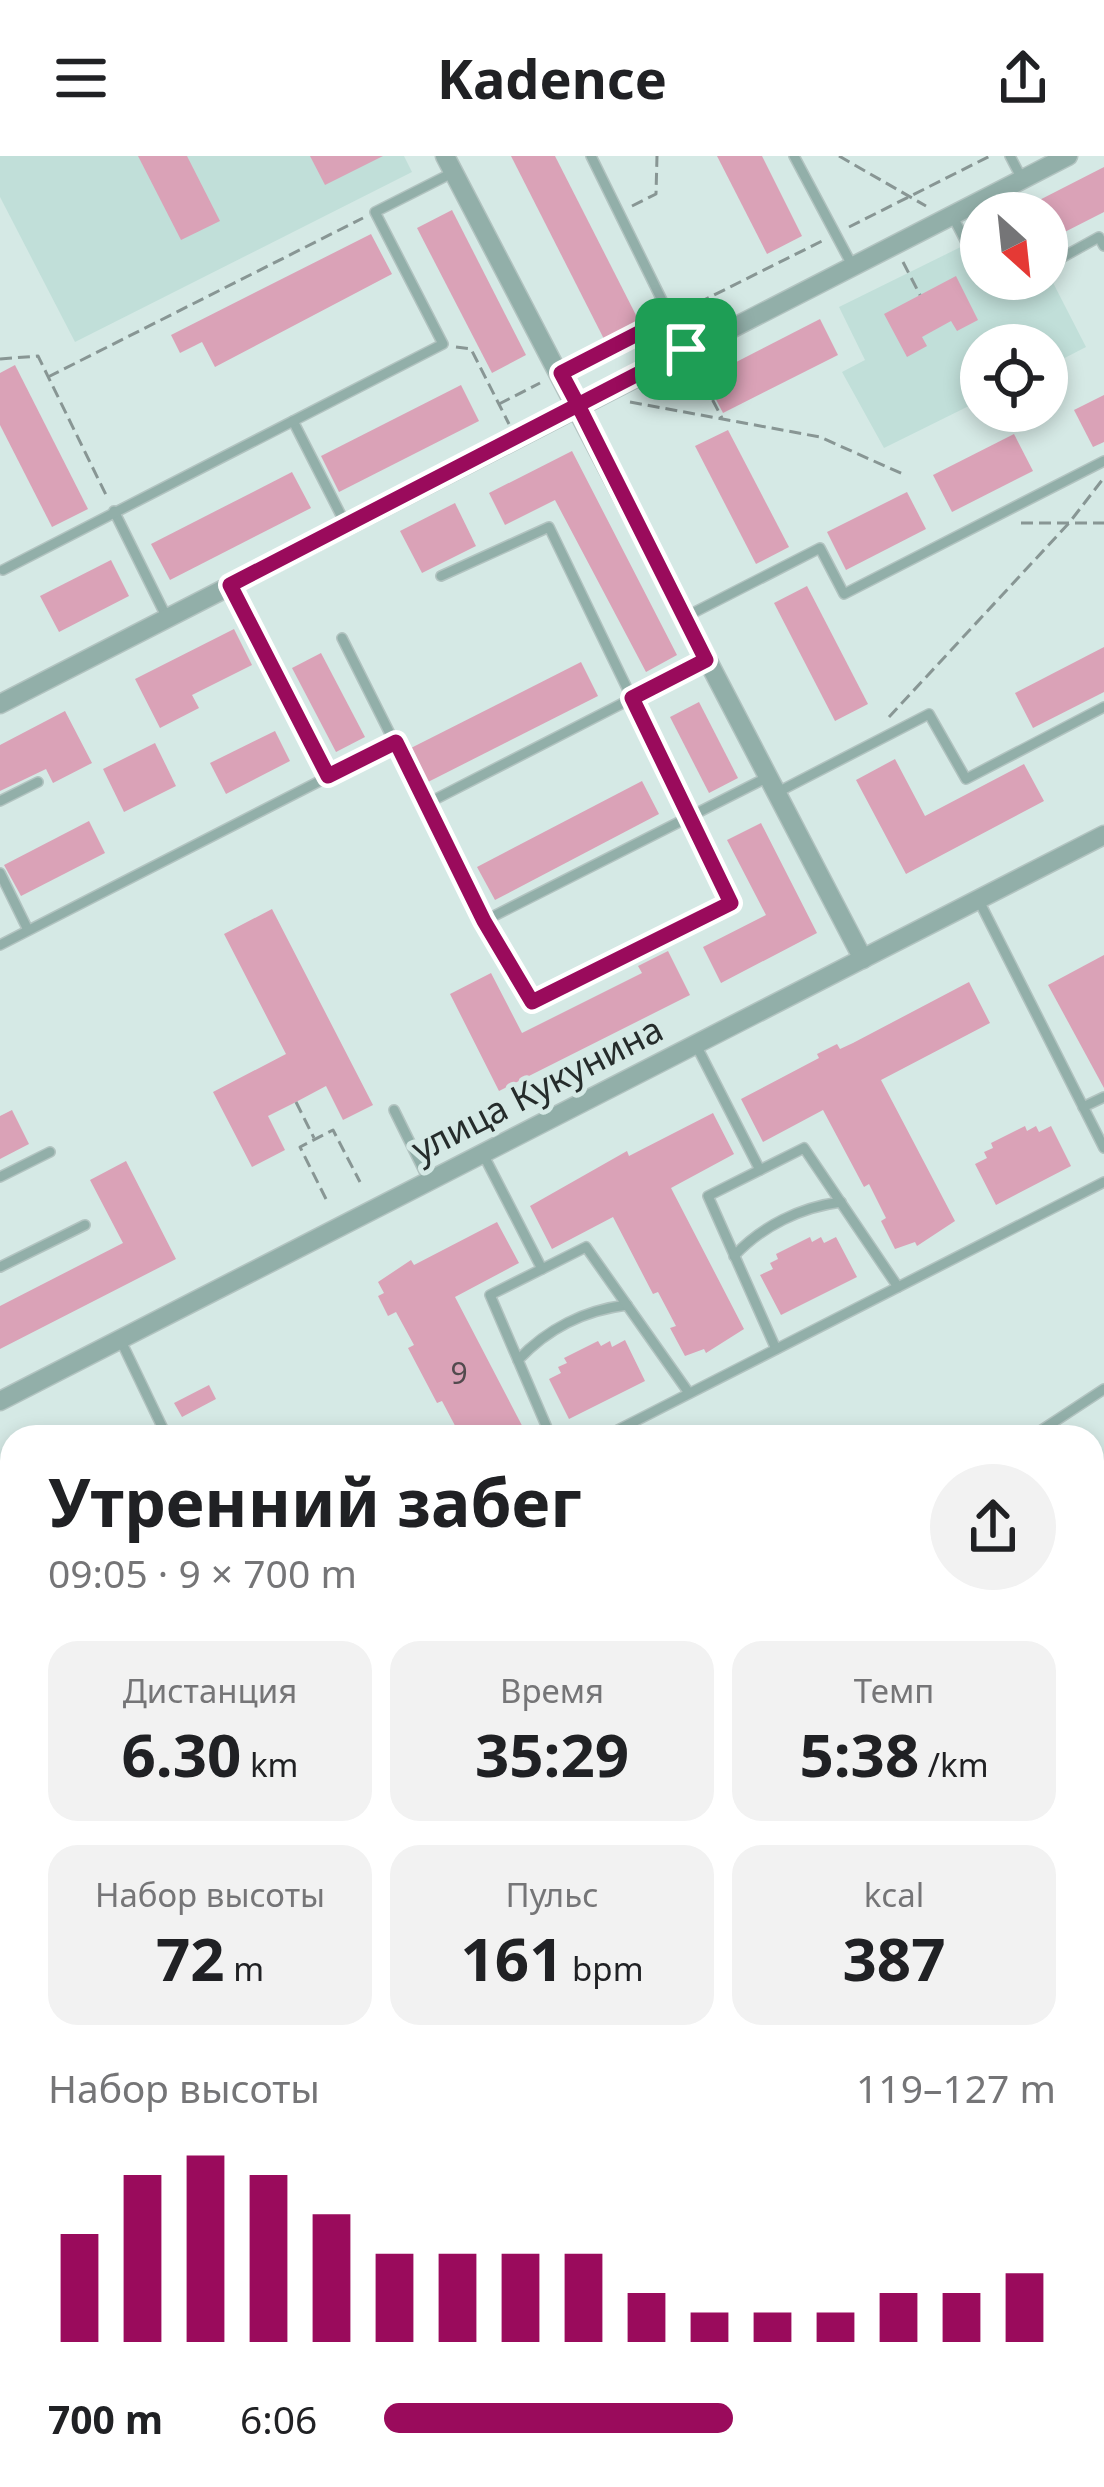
<!DOCTYPE html>
<html lang="ru">
<head>
<meta charset="utf-8">
<style>
	:root { --surface:#fff; --page:#f2f2f2; --text:#202124; --muted:#757577; --accent:#9a0b5c }
	body { margin:0; font-family:"Noto Sans",sans-serif; background:var(--page); color:var(--text); height:100vh; display:flex; flex-direction:column; font-size:45px; white-space:nowrap }
	* { box-sizing:border-box; margin:0 }
	p { font-size:39px; color:var(--muted) }
	.icon { flex:none; width:66px; height:66px; fill:none; stroke:currentColor; stroke-width:2; stroke-linecap:round; stroke-linejoin:round }
	.map { position:relative; flex:1; overflow:hidden }
	.sheet { position:absolute; left:0px; top:1269px; width:1104px; height:1062px; display:flex; flex-direction:column; background:var(--surface); border-radius:36px 36px 0 0; box-shadow:0 6px 18px #0003 }
	.sheet>* { flex:none }
	.needle { width:78px; rotate:153deg }
	.buttons { position:absolute; left:960px; top:36px; display:grid; gap:24px }
	.buttons a { display:grid; place-items:center; width:108px; height:108px; border-radius:50%; background:var(--surface); box-shadow:0 6px 18px #0003; font-size:60px }
	.pin { position:absolute; display:grid; place-items:center; width:102px; height:102px; color:#fff; margin:-51px; border-radius:24px; box-shadow:0 6px 18px #0006 }
	.round { display:grid; place-items:center; flex:none; width:126px; height:126px; border-radius:63px; background:var(--page) }
	.head { display:flex; align-items:center; justify-content:space-between; height:204px; padding:0 48px }
	h1 { font-size:66px; font-weight:700; line-height:90px }
	.figures { display:grid; grid-template-columns:repeat(3,1fr); gap:18px; height:204px; padding:12px 48px }
	.figures div { display:grid; align-content:center; border-radius:30px; background:var(--page); text-align:center }
	.figures b { font-size:60px; font-weight:700 }
	.figures small { font-size:33px; font-weight:400 }
	.figures p { font-size:33px }
	.chart { height:336px; padding:24px 48px }
	.chart p { display:flex; justify-content:space-between }
	.chart svg { width:100%; height:216px; margin-top:12px; stroke:var(--accent); stroke-width:6 }
	ul { padding:0 48px; list-style:none; font-size:39px }
	li { display:grid; grid-template-columns:192px 144px 1fr; align-items:center; height:90px }
	li i { height:30px; border-radius:15px; background:var(--accent) }
	header { display:flex; justify-content:space-between; align-items:center; height:156px; padding:0 48px; background:var(--surface); font-size:54px; font-weight:700 }
	.map>svg:first-child { display:block }
	.built { fill:#c1dfd9 }
	.forest { fill:#6cb0a4 }
	.building { fill:#daa2b7 }
	.lines { fill:none; stroke-linecap:round; stroke-linejoin:round }
	.service-casing { stroke:#b2c3c0; stroke-width:12 }
	.minor-casing { stroke:#b2c3c0; stroke-width:21 }
	.path { stroke:#889694; stroke-width:3; stroke-dasharray:12 6; stroke-linecap:butt }
	.service { stroke:#92afa9; stroke-width:9 }
	.minor { stroke:#92afa9; stroke-width:18 }
	.route-casing { stroke:#fff; stroke-width:24 }
	.route { stroke:#9a0b5c; stroke-width:15 }
	.labels { text-anchor:middle; stroke-width:10; stroke-linejoin:round; paint-order:stroke }
	.number-label { font-size:30px; fill:#524a4e }
	.street-label { font-size:36px; fill:#252c2b; stroke:#d5e9e5 }
</style>
</head>
<body>
<header><svg class="icon" aria-label="menu" viewBox="0 0 24 24"><path d="M4 6h16M4 12h16M4 18h16"/></svg>Kadence<svg class="icon" aria-label="share" viewBox="0 0 24 24"><path d="M12 15V3M7 8l5-5 5 5M5 13v7h14v-7"/></svg></header>
<div class="map">
<svg width="1104" height="2331" viewBox="0 0 1104 2331">
	<rect width="100%" height="100%" fill="#d5e9e5"/>
	<!-- built -->
	<g class="built">
		<polygon points="0,0 404,0 412,16 75,186 0,41"/>
		<polygon points="979,82 981,123 1000,123 1007,134 1029,123 1047,123 1047,115 1086,191 1047,211 1047,189 981,189 981,244 884,292 842,216 865,204 839,151"/>
	</g>
	<!-- forest -->
	<polygon class="forest" points="12,1716 12,2319 1092,2319 1092,2152 1104,2171 1104,2331 0,2331 0,1721"/>
	<!-- building -->
	<g class="building">
		<polygon points="138,0 187,0 220,65 181,84"/>
		<polygon points="310,0 383,0 325,29"/>
		<polygon points="511,0 555,0 640,167 605,185"/>
		<polygon points="717,0 762,0 802,80 767,98"/>
		<polygon points="1104,11 1104,56 1047,85 1047,57 1014,57"/>
		<polygon points="452,54 526,199 492,217 417,72"/>
		<polygon points="371,78 392,118 215,211 202,186 180,197 171,179"/>
		<polygon points="956,120 978,164 957,175 951,165 922,181 927,190 907,201 884,158"/>
		<polygon points="820,163 838,199 723,257 705,222"/>
		<polygon points="15,209 88,353 52,371 0,269 0,217"/>
		<polygon points="461,229 479,265 339,336 321,300"/>
		<polygon points="1104,239 1104,286 1093,291 1074,254"/>
		<polygon points="728,274 789,391 756,408 695,290"/>
		<polygon points="1014,278 1033,315 952,356 933,319"/>
		<polygon points="572,295 677,499 646,516 555,344 505,369 489,337"/>
		<polygon points="292,316 311,352 170,424 151,388"/>
		<polygon points="907,336 926,373 846,414 827,376"/>
		<polygon points="455,347 476,390 422,417 400,375"/>
		<polygon points="111,404 129,440 59,476 40,440"/>
		<polygon points="807,430 868,548 835,565 774,447"/>
		<polygon points="234,473 252,509 192,539 199,552 160,572 135,523"/>
		<polygon points="1104,491 1104,536 1033,572 1015,537"/>
		<polygon points="321,497 365,581 336,596 292,512"/>
		<polygon points="581,506 598,540 428,626 411,592"/>
		<polygon points="699,546 738,622 709,637 670,561"/>
		<polygon points="65,555 92,607 53,627 46,613 0,635 0,589"/>
		<polygon points="275,575 290,605 226,638 210,607"/>
		<polygon points="155,587 176,630 124,656 103,613"/>
		<polygon points="895,603 925,660 1024,608 1044,645 906,718 856,624"/>
		<polygon points="642,625 659,658 495,744 477,711"/>
		<polygon points="89,665 105,697 21,740 4,709"/>
		<polygon points="761,667 817,777 721,827 703,791 766,759 727,684"/>
		<polygon points="272,753 373,949 343,964 326,930 296,946 268,960 285,994 252,1011 213,936 286,898 224,778"/>
		<polygon points="668,795 690,839 499,935 450,838 491,817 522,877 642,817 638,810"/>
		<polygon points="1104,799 1104,932 1048,829"/>
		<polygon points="969,826 990,867 881,924 955,1065 917,1090 915,1086 895,1093 881,1065 886,1062 869,1028 864,1031 823,954 763,986 741,943 819,902 817,898 837,888 840,893 853,887"/>
		<polygon points="12,954 29,988 0,1003 0,960"/>
		<polygon points="713,957 734,998 671,1032 744,1173 706,1197 704,1193 685,1200 670,1172 676,1170 658,1136 653,1138 613,1061 552,1093 530,1050 627,995 629,1000"/>
		<polygon points="1025,970 1027,975 1036,970 1039,976 1051,970 1071,1010 996,1049 975,1008 987,1002 984,996 993,992 991,987"/>
		<polygon points="126,1005 176,1103 0,1193 0,1150 123,1087 90,1024"/>
		<polygon points="497,1066 519,1107 455,1141 528,1281 461,1281 442,1245 437,1247 408,1192 414,1189 396,1156 388,1160 378,1140 384,1137 378,1126 411,1104 414,1109"/>
		<polygon points="810,1081 812,1086 821,1081 824,1087 836,1081 857,1121 781,1159 760,1119 773,1113 770,1107 778,1103 776,1098"/>
		<polygon points="625,1184 645,1225 569,1263 549,1223 561,1217 558,1211 567,1207 564,1202 598,1185 601,1190 610,1185 612,1191"/>
		<polygon points="209,1229 216,1243 182,1261 174,1247"/>
	</g>
	<g class="lines">
		<!-- service casing -->
		<g class="service-casing">
			<g id="service">
				<polyline points="591,0 686,193"/>
				<polyline points="794,0 852,109"/>
				<polyline points="1010,0 1022,23"/>
				<polyline points="953,61 967,88"/>
				<polyline points="1061,102 1099,81 1104,90"/>
				<polyline points="293,265 346,369"/>
				<polyline points="114,355 167,462"/>
				<polyline points="3,414 443,188 375,56 454,16"/>
				<polyline points="230,429 328,620"/>
				<polyline points="685,461 820,392 844,438 1104,305"/>
				<polyline points="342,482 484,765 533,846 731,747 549,371 441,420"/>
				<polyline points="776,637 929,558 966,623 1104,551"/>
				<polyline points="0,645 38,626"/>
				<polyline points="428,647 707,504"/>
				<polyline points="0,717 28,774"/>
				<polyline points="978,743 1104,992"/>
				<polyline points="484,765 768,621"/>
				<polyline points="0,789 396,586"/>
				<polyline points="696,889 760,1014"/>
				<polyline points="1083,951 1104,941"/>
				<polyline points="394,954 429,1025"/>
				<polyline points="483,998 542,1113"/>
				<polyline points="0,1021 50,996"/>
				<path d="M 734,1100 C 762,1070 801,1051 841,1046"/>
				<polyline points="0,1111 85,1069"/>
				<polyline points="120,1183 167,1281"/>
				<polyline points="776,1193 708,1040 804,992 898,1131"/>
				<path d="M 518,1204 C 547,1173 585,1154 627,1149"/>
				<polyline points="551,1281 490,1139 586,1091 689,1237"/>
				<polyline points="604,1281 1104,1026"/>
				<polyline points="1031,1281 1104,1233"/>
				<polyline points="1092,1582 1104,1575"/>
				<polyline points="1092,1935 1104,1929"/>
			</g>
		</g>
		<!-- minor casing -->
		<g class="minor-casing">
			<g id="minor">
				<polyline points="445,0 863,803"/>
				<polyline points="0,548 1068,0"/>
				<polyline points="0,1245 1104,679"/>
			</g>
		</g>
		<!-- path -->
		<g class="path">
			<polyline points="839,0 926,50"/>
			<polyline points="632,50 656,38 657,0"/>
			<polyline points="849,71 990,0"/>
			<polyline points="903,106 920,139"/>
			<polyline points="682,155 824,84"/>
			<polyline points="456,191 471,193 509,268"/>
			<polyline points="0,203 38,200 108,343"/>
			<polyline points="576,210 658,167"/>
			<polyline points="696,212 722,262"/>
			<polyline points="48,221 363,62"/>
			<polyline points="630,246 820,281 905,319"/>
			<polyline points="499,248 540,227"/>
			<polyline points="1021,367 1104,367"/>
			<polyline points="889,561 1069,367 1103,323"/>
			<polyline points="296,946 314,982"/>
			<polyline points="326,1043 300,991 333,974 360,1026"/>
			<polyline points="0,1891 12,1886"/>
			<polyline points="1092,2141 1104,2146"/>
			<polyline points="240,2319 249,2331"/>
			<polyline points="976,2319 986,2331"/>
			<polyline points="551,2331 551,2319"/>
		</g>
		<!-- service -->
		<use href="#service" class="service"/>
		<!-- minor -->
		<use href="#minor" class="minor"/>
	</g>
	<g class="lines">
		<!-- route casing -->
		<g class="route-casing">
			<polyline id="route" points="686,193 230,429 328,620 396,586 484,765 532,846 731,747 632,542 706,504 578,249 561,217 670,161 686,193"/>
		</g>
		<!-- route -->
		<use href="#route" class="route"/>
	</g>
	<g class="labels">
		<!-- number labels -->
		<g class="number-label">
			<text x="459" y="1228">9</text>
		</g>
		<!-- street labels -->
		<g class="street-label">
			<text transform="translate(537 933) rotate(-27)" y="13">улица Кукунина</text>
		</g>
	</g>
</svg>
<div class="buttons">
<a><svg class="needle" viewBox="-14 -14 28 28"><path d="M0-13l5 13h-10z" fill="#e53935"/><path d="M0 13l5-13h-10z" fill="#757577"/></svg></a>
<a><svg class="icon" aria-label="locate" viewBox="0 0 24 24"><circle cx="12" cy="12" r="6"/><path d="M12 2v4M12 18v4M2 12h4M18 12h4"/></svg></a>
</div>
<div class="pin" style="left:686px;top:193px;background:#1e9e55"><svg class="icon" aria-label="arrive" viewBox="0 0 24 24"><path d="M6 21V4h12l-3 4 3 4H6"/></svg></div>
<section class="sheet">
<div class="head"><div><h1>Утренний забег</h1><p>09:05 · 9 × 700 m</p></div><a class="round"><svg class="icon" aria-label="share" viewBox="0 0 24 24"><path d="M12 15V3M7 8l5-5 5 5M5 13v7h14v-7"/></svg></a></div>
<div class="figures">
<div><p>Дистанция</p><b>6.30<small> km</small></b></div>
<div><p>Время</p><b>35:29</b></div>
<div><p>Темп</p><b>5:38<small> /km</small></b></div>
</div>
<div class="figures">
<div><p>Набор высоты</p><b>72<small> m</small></b></div>
<div><p>Пульс</p><b>161<small> bpm</small></b></div>
<div><p>kcal</p><b>387</b></div>
</div>
<div class="chart"><p><span>Набор высоты</span>119–127 m</p>
<svg viewBox="0 0 160 44" preserveAspectRatio="none"><path d="M5 44V22M15 44V10M25 44V6M35 44V10M45 44V18M55 44V26M65 44V26M75 44V26M85 44V26M95 44V34M105 44V38M115 44V38M125 44V38M135 44V34M145 44V34M155 44V30"/></svg>
</div>
<ul>
<li><b>700 m</b>6:06<i style="width:52%"></i></li>
</ul>
</section>
</div>
</body>
</html>
